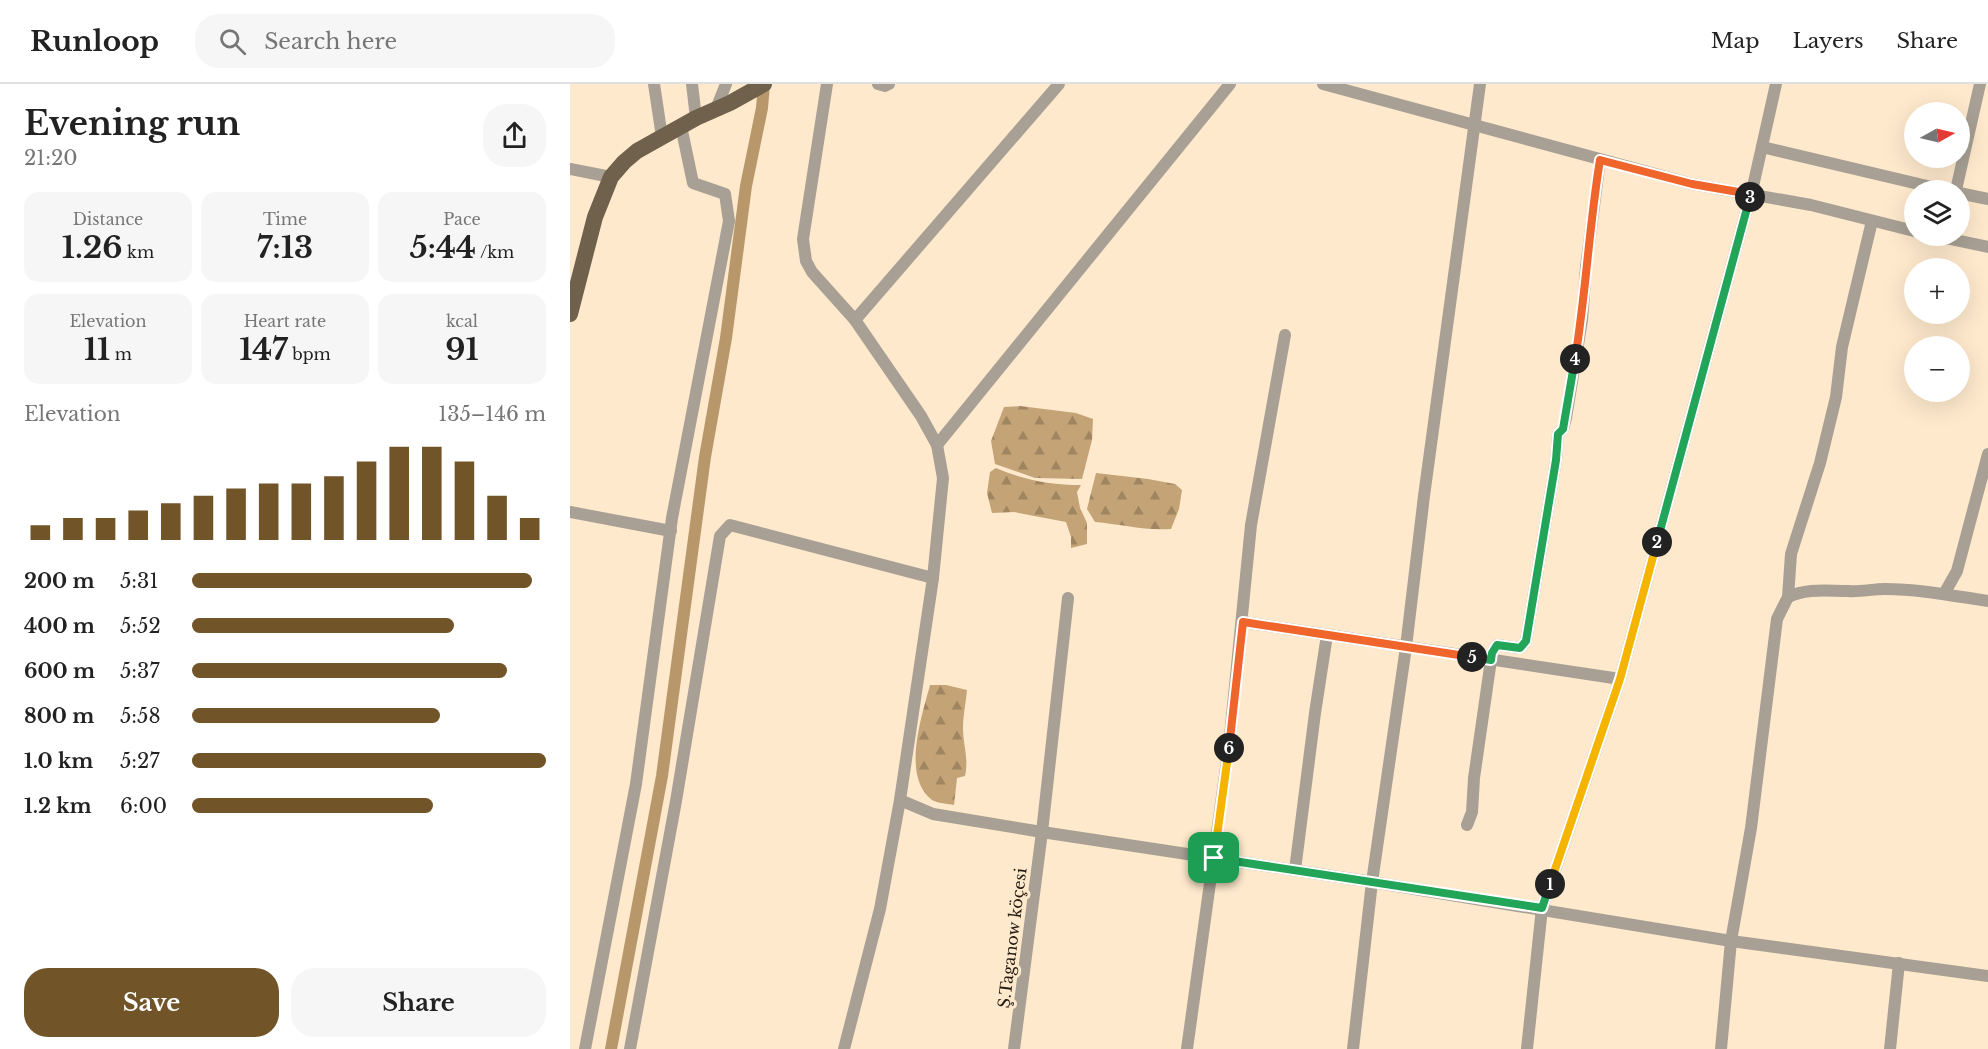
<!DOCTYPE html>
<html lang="en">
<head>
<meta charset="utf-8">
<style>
	:root { --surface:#fff; --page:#f6f6f6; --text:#222; --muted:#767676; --line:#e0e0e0; --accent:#715427 }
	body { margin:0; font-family:"Libre Baskerville",serif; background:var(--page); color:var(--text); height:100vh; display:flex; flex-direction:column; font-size:22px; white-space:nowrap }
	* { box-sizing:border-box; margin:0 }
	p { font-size:20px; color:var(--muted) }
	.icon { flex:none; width:33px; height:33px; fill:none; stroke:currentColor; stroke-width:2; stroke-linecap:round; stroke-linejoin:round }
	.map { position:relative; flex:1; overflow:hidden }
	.sheet { display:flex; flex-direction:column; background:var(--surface); width:570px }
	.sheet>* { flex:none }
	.needle { width:39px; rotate:82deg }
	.controls { position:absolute; left:1334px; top:18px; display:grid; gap:12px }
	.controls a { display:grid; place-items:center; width:66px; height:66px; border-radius:50%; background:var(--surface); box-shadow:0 6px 24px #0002; font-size:30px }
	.pin { position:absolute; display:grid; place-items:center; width:51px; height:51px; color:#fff; margin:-26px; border-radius:12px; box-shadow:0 3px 9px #0006 }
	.km { position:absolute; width:30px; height:30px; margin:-15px; border-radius:50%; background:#222; color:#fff; font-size:16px; line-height:30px; text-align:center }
	.round { display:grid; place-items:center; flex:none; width:63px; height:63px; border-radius:24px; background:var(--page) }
	.headline { display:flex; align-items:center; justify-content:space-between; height:102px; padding:0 24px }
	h1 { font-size:33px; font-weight:800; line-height:45px }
	.stats { display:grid; grid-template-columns:repeat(3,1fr); gap:9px; height:102px; padding:6px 24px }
	.stats div { display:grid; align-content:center; border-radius:15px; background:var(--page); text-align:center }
	.stats b { font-size:30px; font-weight:800 }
	.stats small { font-size:16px; font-weight:400 }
	.stats p { font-size:16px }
	.chart { height:168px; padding:12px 24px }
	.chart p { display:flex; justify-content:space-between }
	.chart svg { width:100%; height:108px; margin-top:6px; stroke:var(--accent); stroke-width:6 }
	.action { display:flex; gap:12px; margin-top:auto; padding:12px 24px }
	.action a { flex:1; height:69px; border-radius:24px; background:var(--accent); color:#fff; font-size:24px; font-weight:800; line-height:69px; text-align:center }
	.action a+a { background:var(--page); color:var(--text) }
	ul { padding:0 24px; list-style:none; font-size:20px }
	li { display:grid; grid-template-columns:96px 72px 1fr; align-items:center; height:45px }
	li i { height:15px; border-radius:8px; background:var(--accent) }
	header { display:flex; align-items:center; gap:36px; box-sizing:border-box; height:84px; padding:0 30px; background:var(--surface); border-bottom:2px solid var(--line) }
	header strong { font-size:28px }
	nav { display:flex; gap:33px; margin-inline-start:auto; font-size:21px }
	.search { width:420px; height:54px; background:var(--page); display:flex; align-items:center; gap:15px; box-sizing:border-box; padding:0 21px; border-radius:24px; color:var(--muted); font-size:22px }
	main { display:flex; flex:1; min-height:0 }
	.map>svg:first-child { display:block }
	.forest { fill:url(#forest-firs) }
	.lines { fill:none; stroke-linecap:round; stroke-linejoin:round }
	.canal { stroke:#b8986b; stroke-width:12 }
	.minor { stroke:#a8a094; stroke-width:12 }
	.major { stroke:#70614c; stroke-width:16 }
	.split-1-casing { stroke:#fff; stroke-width:12 }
	.split-2-casing { stroke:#fff; stroke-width:12 }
	.split-3-casing { stroke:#fff; stroke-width:12 }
	.split-4-casing { stroke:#fff; stroke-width:12 }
	.split-5-casing { stroke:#fff; stroke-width:12 }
	.split-6-casing { stroke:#fff; stroke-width:12 }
	.split-7-casing { stroke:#fff; stroke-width:12 }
	.split-1 { stroke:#22a559; stroke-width:8 }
	.split-2 { stroke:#f5b400; stroke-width:8 }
	.split-3 { stroke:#22a559; stroke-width:8 }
	.split-4 { stroke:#f0652b; stroke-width:8 }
	.split-5 { stroke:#22a559; stroke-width:8 }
	.split-6 { stroke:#f0652b; stroke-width:8 }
	.split-7 { stroke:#f5b400; stroke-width:8 }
	.labels { text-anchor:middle; stroke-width:6; stroke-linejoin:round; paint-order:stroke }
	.street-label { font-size:16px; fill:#251d13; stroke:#fee9cc }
</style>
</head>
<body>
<header>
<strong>Runloop</strong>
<div class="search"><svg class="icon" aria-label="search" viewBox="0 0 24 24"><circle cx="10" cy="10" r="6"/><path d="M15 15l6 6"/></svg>Search here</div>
<nav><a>Map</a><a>Layers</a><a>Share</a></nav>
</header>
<main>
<section class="sheet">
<div class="headline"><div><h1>Evening run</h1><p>21:20</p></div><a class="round"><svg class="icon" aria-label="share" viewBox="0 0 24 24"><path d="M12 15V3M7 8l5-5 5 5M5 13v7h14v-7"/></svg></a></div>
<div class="stats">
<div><p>Distance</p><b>1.26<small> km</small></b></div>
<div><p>Time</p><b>7:13</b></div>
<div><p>Pace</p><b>5:44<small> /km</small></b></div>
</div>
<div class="stats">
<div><p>Elevation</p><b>11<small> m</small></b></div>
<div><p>Heart rate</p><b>147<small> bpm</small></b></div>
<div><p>kcal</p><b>91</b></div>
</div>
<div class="chart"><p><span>Elevation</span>135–146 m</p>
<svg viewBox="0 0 160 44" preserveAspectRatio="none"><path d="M5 44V38M15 44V35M25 44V35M35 44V32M45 44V29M55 44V26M65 44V23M75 44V21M85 44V21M95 44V18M105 44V12M115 44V6M125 44V6M135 44V12M145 44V26M155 44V35"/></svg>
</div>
<ul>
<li><b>200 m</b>5:31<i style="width:96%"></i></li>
<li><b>400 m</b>5:52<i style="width:74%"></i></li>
<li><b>600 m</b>5:37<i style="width:89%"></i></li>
<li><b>800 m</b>5:58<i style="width:70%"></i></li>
<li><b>1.0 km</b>5:27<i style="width:100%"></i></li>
<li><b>1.2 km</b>6:00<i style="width:68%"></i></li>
</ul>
<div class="action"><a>Save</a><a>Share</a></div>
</section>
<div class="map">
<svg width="1418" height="965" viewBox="0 0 1418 965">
	<defs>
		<pattern id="forest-firs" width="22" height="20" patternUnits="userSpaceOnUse" patternTransform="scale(1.5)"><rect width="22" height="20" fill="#c4a477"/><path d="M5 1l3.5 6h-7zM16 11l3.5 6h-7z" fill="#9f8560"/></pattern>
	</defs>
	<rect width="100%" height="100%" fill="#fee9cc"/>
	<!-- forest -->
	<g class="forest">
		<polygon points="450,322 506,329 523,335 522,356 512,395 465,394 425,380 421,357 434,323"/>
		<path d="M 426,384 C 454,396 480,401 511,401 L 507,408 L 510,424 L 517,439 L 517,460 L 501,464 L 501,453 L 496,438 L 444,428 L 422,429 L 417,409 L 420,388 Z"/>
		<path d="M 526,389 L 578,395 L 605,400 L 612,406 L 609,425 L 601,445 C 575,447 550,440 525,438 L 517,425 Z"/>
		<path d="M 360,601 L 376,601 L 397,606 C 396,618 393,632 393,644 C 393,661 399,674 395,692 L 387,694 L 384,721 C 378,720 367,719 362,716 C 331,692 352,632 360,601 Z"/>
	</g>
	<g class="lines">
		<!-- canal -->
		<polyline class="canal" points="41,965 92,692 135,373 156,254 176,102 192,24 194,0"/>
		<!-- minor -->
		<g class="minor">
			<polyline points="84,0 92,53"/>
			<polyline points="122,0 126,34"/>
			<polyline points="257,0 233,155 236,177 242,188 285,236 351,332 367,361 373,394 363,494 330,716 310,825 274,965"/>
			<polyline points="308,0 315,2 319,0"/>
			<polyline points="753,0 1122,100 1241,121 1344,147"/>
			<polyline points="146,25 156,0"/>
			<polyline points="1192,63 1374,106"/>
			<polyline points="0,85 41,93"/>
			<polyline points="1386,106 1410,0"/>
			<polyline points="1389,109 1418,115"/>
			<polyline points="1366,152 1418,163"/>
			<polyline points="285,236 489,0"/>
			<polyline points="367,361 660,0"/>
			<polyline points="0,428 101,447"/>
			<polyline points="1374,510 1387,487 1418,370"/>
			<path d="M 1218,513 C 1237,504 1257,507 1278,507 C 1290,508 1303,505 1315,505 C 1350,505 1384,512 1418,517"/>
			<polyline points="673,538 1050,595"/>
			<polyline points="330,716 363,730 472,748 802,798 1161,857 1418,892"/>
			<polyline points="897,741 902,728 904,694 922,569 927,561 950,564 956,557 986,376 988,350 993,345 996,334 1012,236 1016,183 1030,76"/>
			<polyline points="725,786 745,629 757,551"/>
			<polyline points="15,965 66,700 102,434 159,137 155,110 123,99 111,42"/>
			<polyline points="60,965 106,717 150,452 160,441 363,494"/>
			<polyline points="444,965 472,748 498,514"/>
			<polyline points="617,965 659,662 681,441 715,251"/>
			<polyline points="783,965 802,798 836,563 854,412 910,0"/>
			<polyline points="957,965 972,824 1050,595 1184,98 1206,0"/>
			<polyline points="1151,965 1161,857 1181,744 1207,535 1218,513 1221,470 1250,379 1266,313 1272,263 1302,137"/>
			<polyline points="1320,965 1329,879"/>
		</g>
		<!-- major -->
		<polyline class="major" points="0,230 25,133 41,93 54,78 67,67 126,34 160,19 194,0"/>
	</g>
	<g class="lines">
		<!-- split-1 casing -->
		<g class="split-1-casing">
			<polyline id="split-1" points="644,774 972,824 980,800"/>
		</g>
		<!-- split-2 casing -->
		<g class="split-2-casing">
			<polyline id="split-2" points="980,800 1050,595 1087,458"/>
		</g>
		<!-- split-3 casing -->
		<g class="split-3-casing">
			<polyline id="split-3" points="1087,458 1180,113"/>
		</g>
		<!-- split-4 casing -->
		<g class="split-4-casing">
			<path id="split-4" d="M 1005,275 C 1016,209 1019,142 1030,76 L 1122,100 L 1180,110 L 1180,113"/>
		</g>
		<!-- split-5 casing -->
		<g class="split-5-casing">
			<polyline id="split-5" points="902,573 921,576 922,569 927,561 950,564 956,557 986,376 988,350 993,345 1005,275"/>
		</g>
		<!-- split-6 casing -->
		<g class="split-6-casing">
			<polyline id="split-6" points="659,664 673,538 902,573"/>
		</g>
		<!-- split-7 casing -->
		<g class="split-7-casing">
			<polyline id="split-7" points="644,774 659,664"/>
		</g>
		<!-- split-1 -->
		<use href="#split-1" class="split-1"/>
		<!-- split-2 -->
		<use href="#split-2" class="split-2"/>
		<!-- split-3 -->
		<use href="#split-3" class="split-3"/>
		<!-- split-4 -->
		<use href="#split-4" class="split-4"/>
		<!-- split-5 -->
		<use href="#split-5" class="split-5"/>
		<!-- split-6 -->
		<use href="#split-6" class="split-6"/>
		<!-- split-7 -->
		<use href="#split-7" class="split-7"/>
	</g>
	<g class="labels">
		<!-- street labels -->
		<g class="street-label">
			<text transform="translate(442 854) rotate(-83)" y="6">Ş.Taganow köçesi</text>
		</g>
	</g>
</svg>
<div class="controls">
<a><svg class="needle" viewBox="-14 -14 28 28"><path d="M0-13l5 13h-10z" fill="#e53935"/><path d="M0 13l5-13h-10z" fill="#767676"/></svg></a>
<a><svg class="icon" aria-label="layers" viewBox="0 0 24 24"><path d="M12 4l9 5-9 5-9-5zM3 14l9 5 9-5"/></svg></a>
<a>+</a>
<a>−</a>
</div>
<div class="pin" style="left:644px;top:774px;background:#1e9e55"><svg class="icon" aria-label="arrive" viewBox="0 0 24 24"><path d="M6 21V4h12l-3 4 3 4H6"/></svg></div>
<b class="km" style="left:980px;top:800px">1</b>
<b class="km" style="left:1087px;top:458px">2</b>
<b class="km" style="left:1180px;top:113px">3</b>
<b class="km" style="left:1005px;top:275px">4</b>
<b class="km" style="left:902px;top:573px">5</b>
<b class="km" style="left:659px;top:664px">6</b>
</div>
</main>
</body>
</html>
